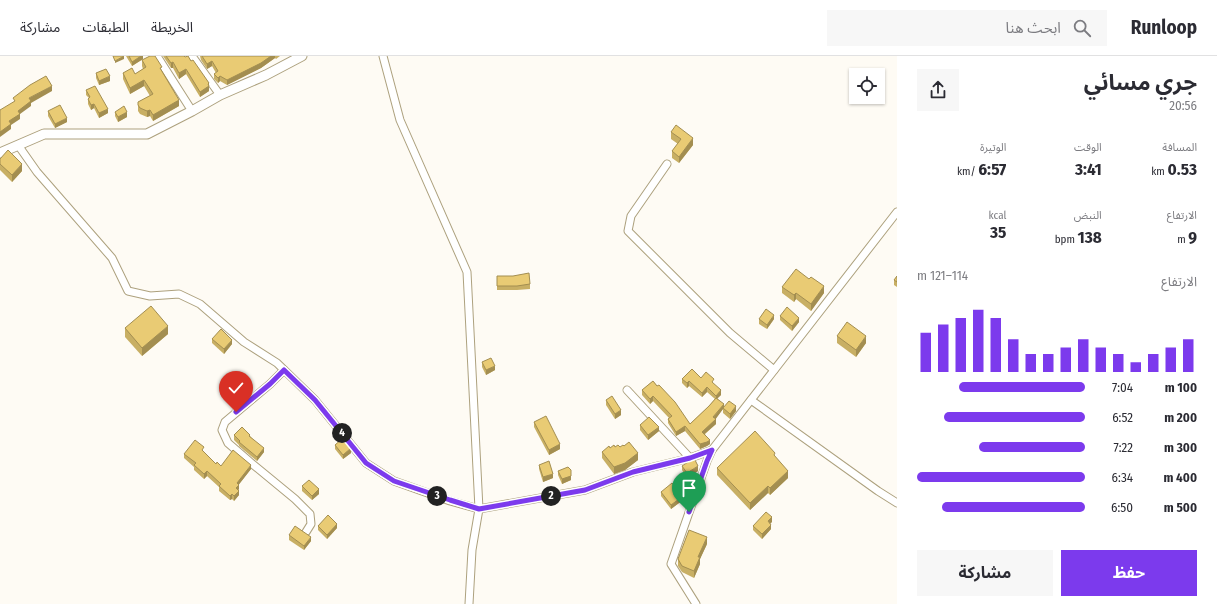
<!DOCTYPE html>
<html lang="ar">
<head>
<meta charset="utf-8">
<style>
	:root { --surface:#fff; --page:#f7f7f7; --text:#2b2b33; --muted:#7c7c81; --line:#e1e1e2; --accent:#7c3aed }
	body { margin:0; font-family:"Fira Sans Condensed","Noto Sans Arabic",sans-serif; background:var(--page); color:var(--text); direction:rtl; height:100vh; display:flex; flex-direction:column; font-size:15px; white-space:nowrap }
	* { box-sizing:border-box; margin:0 }
	p { font-size:13px; color:var(--muted) }
	.icon { flex:none; width:22px; height:22px; fill:none; stroke:currentColor; stroke-width:2; stroke-linecap:round; stroke-linejoin:round }
	.map { position:relative; flex:1; overflow:hidden; direction:ltr }
	.drawer { display:flex; flex-direction:column; background:var(--surface); width:320px }
	.drawer>* { flex:none }
	.controls { position:absolute; left:849px; top:12px; display:grid; gap:8px }
	.controls a { display:grid; place-items:center; width:36px; height:36px; border-radius:0px; background:var(--surface); box-shadow:0 1px 3px #0004; font-size:20px }
	.pin { position:absolute; display:grid; place-items:center; width:34px; height:34px; color:#fff; margin:-41px -17px; border-radius:50% 50% 50% 0; rotate:-45deg; box-shadow:0 0 4px #0007 }
	.pin .icon { rotate:45deg }
	.km { position:absolute; width:20px; height:20px; margin:-10px; border-radius:50%; background:#222; color:#fff; font-size:11px; line-height:20px; text-align:center }
	.round { display:grid; place-items:center; flex:none; width:42px; height:42px; border-radius:0px; background:var(--page) }
	.head { display:flex; align-items:center; justify-content:space-between; height:68px; padding:0 20px }
	h1 { font-size:22px; font-weight:700; line-height:30px }
	.figures { display:grid; grid-template-columns:repeat(3,1fr); gap:6px; height:68px; padding:4px 20px }
	.figures div { display:grid; align-content:center }
	.figures b { font-size:17px; font-weight:700 }
	.figures small { font-size:11px; font-weight:400 }
	.figures p { font-size:11px }
	.chart { height:112px; padding:8px 20px }
	.chart p { display:flex; justify-content:space-between }
	.chart svg { width:100%; height:72px; margin-top:4px; stroke:var(--accent); stroke-width:6 }
	.button { display:flex; gap:8px; margin-top:auto; padding:8px 20px }
	.button a { flex:1; height:46px; border-radius:0px; background:var(--accent); color:#fff; font-size:16px; font-weight:700; line-height:46px; text-align:center }
	.button a+a { background:var(--page); color:var(--text) }
	ul { padding:0 20px; list-style:none; font-size:13px }
	li { display:grid; grid-template-columns:64px 48px 1fr; align-items:center; height:30px }
	li i { height:10px; border-radius:5px; background:var(--accent) }
	header { display:flex; align-items:center; gap:24px; box-sizing:border-box; height:56px; padding:0 20px; background:var(--surface); border-bottom:1px solid var(--line) }
	header strong { font-size:19px }
	nav { display:flex; gap:22px; margin-inline-start:auto; font-size:14px }
	.search { width:280px; height:36px; background:var(--page); display:flex; align-items:center; gap:10px; box-sizing:border-box; padding:0 14px; border-radius:0px; color:var(--muted); font-size:15px }
	main { display:flex; flex:1; min-height:0 }
	.map>svg:first-child { display:block }
	.lines { fill:none; stroke-linecap:round; stroke-linejoin:round }
	.minor-casing { stroke:#ada17e; stroke-width:9 }
	.tertiary-casing { stroke:#ada17e; stroke-width:11 }
	.minor { stroke:#fff; stroke-width:7 }
	.tertiary { stroke:#fff; stroke-width:9 }
	.wall { fill:#c8af64 }
	.shaded-wall { fill:#a38e51 }
	.building { fill:#e9cb74; stroke:#a38e51 }
	.route-casing { stroke:#fff; stroke-width:8 }
	.route { stroke:#7c3aed; stroke-width:5 }
</style>
</head>
<body>
<header>
<strong>Runloop</strong>
<div class="search"><svg class="icon" aria-label="search" viewBox="0 0 24 24"><circle cx="10" cy="10" r="6"/><path d="M15 15l6 6"/></svg>ابحث هنا</div>
<nav><a>الخريطة</a><a>الطبقات</a><a>مشاركة</a></nav>
</header>
<main>
<section class="drawer">
<div class="head"><div><h1>جري مسائي</h1><p>20:56</p></div><a class="round"><svg class="icon" aria-label="share" viewBox="0 0 24 24"><path d="M12 15V3M7 8l5-5 5 5M5 13v7h14v-7"/></svg></a></div>
<div class="figures">
<div><p>المسافة</p><b>0.53<small> km</small></b></div>
<div><p>الوقت</p><b>3:41</b></div>
<div><p>الوتيرة</p><b>6:57<small> /km</small></b></div>
</div>
<div class="figures">
<div><p>الارتفاع</p><b>9<small> m</small></b></div>
<div><p>النبض</p><b>138<small> bpm</small></b></div>
<div><p>kcal</p><b>35</b></div>
</div>
<div class="chart"><p><span>الارتفاع</span>114–121 m</p>
<svg viewBox="0 0 160 44" preserveAspectRatio="none"><path d="M5 44V20M15 44V15M25 44V11M35 44V6M45 44V11M55 44V24M65 44V33M75 44V33M85 44V29M95 44V24M105 44V29M115 44V33M125 44V38M135 44V33M145 44V29M155 44V24"/></svg>
</div>
<ul>
<li><b>100 m</b>7:04<i style="width:75%"></i></li>
<li><b>200 m</b>6:52<i style="width:84%"></i></li>
<li><b>300 m</b>7:22<i style="width:63%"></i></li>
<li><b>400 m</b>6:34<i style="width:100%"></i></li>
<li><b>500 m</b>6:50<i style="width:85%"></i></li>
</ul>
<div class="button"><a>حفظ</a><a>مشاركة</a></div>
</section>
<div class="map">
<svg width="897" height="548" viewBox="0 0 897 548">
	<rect width="100%" height="100%" fill="#fefbf4"/>
	<g class="lines">
		<!-- minor casing -->
		<g class="minor-casing">
			<g id="minor">
				<polyline points="157,0 192,55"/>
				<polyline points="192,0 220,39"/>
				<polyline points="383,0 400,64 467,216 479,453 472,494 469,548"/>
				<polyline points="18,89 37,116 112,202 128,235 150,240 179,238 200,248 244,286 277,307 315,344 366,407 394,425 450,445 479,453 585,434 633,416 690,402 712,394 897,156"/>
				<polyline points="667,108 631,160 628,175 730,277 774,314"/>
				<polyline points="284,314 270,328 225,366 222,374 228,387 250,406 295,443 310,458 311,468 306,476"/>
				<polyline points="627,334 690,402"/>
				<polyline points="751,344 878,435 897,447"/>
				<polyline points="696,548 671,508 707,405 712,394"/>
			</g>
		</g>
		<!-- tertiary casing -->
		<g class="tertiary-casing">
			<polyline id="tertiary" points="0,97 44,78 147,78 192,55 220,39 266,19 302,0"/>
		</g>
		<!-- minor -->
		<use href="#minor" class="minor"/>
		<!-- tertiary -->
		<use href="#tertiary" class="tertiary"/>
	</g>
	<!-- wall -->
	<g class="wall">
		<polygon points="126,0 143,0 143,3 132,10"/>
		<polygon points="163,0 184,0 185,1 191,5 209,27 209,35 200,41 186,18 179,23 173,12 171,12"/>
		<polygon points="200,0 280,0 276,3 275,2 261,12 227,29 220,25 218,27 214,23 214,18 216,17 212,10 207,13 201,4"/>
		<polygon points="142,4 162,15 179,50 153,65 150,60 147,61 140,58 138,55 138,46 150,40 144,30 130,38 123,23 123,17 135,18 143,13 142,10"/>
		<polygon points="96,17 110,25 99,29 96,22"/>
		<polygon points="86,34 108,57 99,62 94,52 91,54 88,48 88,43 89,42 86,39"/>
		<polygon points="48,55 67,66 55,72 48,60"/>
		<polygon points="115,56 127,61 118,66 115,60"/>
		<polygon points="671,76 693,89 679,107 672,102 672,95 678,88 671,83"/>
		<polygon points="0,103 22,115 12,126 0,114"/>
		<polygon points="497,220 530,228 530,233 517,234 497,234"/>
		<polygon points="897,220 897,231 894,229 894,224"/>
		<polygon points="782,231 824,237 811,255 796,243 794,246 782,237"/>
		<polygon points="780,260 799,266 792,275 780,264"/>
		<polygon points="759,263 774,263 767,273 759,268"/>
		<polygon points="125,272 168,278 142,300 125,281"/>
		<polygon points="837,280 866,287 856,301 837,287"/>
		<polygon points="212,283 232,288 224,298 212,287"/>
		<polygon points="482,306 495,314 486,319 482,311"/>
		<polygon points="701,322 714,328 721,339 717,342 724,351 736,355 730,363 723,357 723,353 715,363 716,368 705,378 710,388 707,390 700,393 685,375 676,380 668,367 668,363 669,362 653,345 650,348 642,339 642,334 653,325 690,368 709,350 715,343 707,336 702,341 689,330 687,332 682,327 682,323"/>
		<polygon points="606,344 621,359 615,363 606,349"/>
		<polygon points="534,366 560,393 549,399 534,371"/>
		<polygon points="640,369 659,375 648,384 640,374"/>
		<polygon points="234,379 250,380 264,396 257,405 239,390 239,389 234,384"/>
		<polygon points="335,389 351,397 343,403 335,393"/>
		<polygon points="620,391 638,404 625,414 614,418 602,402 602,396 610,392"/>
		<polygon points="204,396 216,408 221,410 251,413 239,428 239,433 238,434 239,439 234,445 232,443 230,444 219,435 219,431 207,420 204,423 194,414 194,411 184,402 184,398"/>
		<polygon points="775,401 788,422 770,439 768,437 750,454 717,419 717,412"/>
		<polygon points="539,409 553,422 543,426 539,413"/>
		<polygon points="682,410 698,415 687,422 682,414"/>
		<polygon points="558,415 571,424 562,428 558,419"/>
		<polygon points="302,430 319,438 312,444 302,435"/>
		<polygon points="661,436 683,444 671,453 661,440"/>
		<polygon points="772,466 770,467 771,473 762,483 753,474 753,470"/>
		<polygon points="318,470 337,472 327,483 318,474"/>
		<polygon points="289,479 311,485 304,494 289,484"/>
		<polygon points="707,488 700,503 700,508 694,522 682,516 678,510 678,503"/>
	</g>
	<!-- shaded-wall -->
	<g class="shaded-wall">
		<polygon points="124,0 124,3 115,7 115,5"/>
		<polygon points="141,0 143,0 143,3 132,10 132,6"/>
		<polygon points="271,0 275,0 275,2 261,12 227,29 227,24"/>
		<polygon points="212,5 212,10 207,13 207,8"/>
		<polygon points="173,6 173,12 171,12 171,7"/>
		<polygon points="186,13 186,18 179,23 179,17"/>
		<polygon points="110,20 110,25 99,29 99,25"/>
		<polygon points="220,20 220,25 218,27 218,22"/>
		<polygon points="144,24 144,30 130,38 130,32"/>
		<polygon points="209,27 209,35 200,41 200,36"/>
		<polygon points="52,30 52,35 31,47 31,50 20,58 20,63 11,69 11,73 0,81 0,76 18,55 29,42"/>
		<polygon points="179,44 179,50 153,65 153,59"/>
		<polygon points="94,48 94,52 91,54 91,49"/>
		<polygon points="108,53 108,57 99,62 99,57"/>
		<polygon points="150,54 150,60 147,61 147,55"/>
		<polygon points="127,56 127,61 118,66 118,61"/>
		<polygon points="67,62 67,66 55,72 55,68"/>
		<polygon points="693,82 693,89 679,107 679,101"/>
		<polygon points="22,108 22,115 12,126 12,119"/>
		<polygon points="824,230 824,237 811,255 811,248"/>
		<polygon points="796,237 796,243 794,246 794,239"/>
		<polygon points="774,259 774,263 767,273 767,269"/>
		<polygon points="799,262 799,266 792,275 792,270"/>
		<polygon points="168,270 168,278 142,300 142,292"/>
		<polygon points="866,280 866,287 856,301 856,294"/>
		<polygon points="232,284 232,288 224,298 224,293"/>
		<polygon points="495,310 495,314 486,319 486,314"/>
		<polygon points="689,325 689,330 687,332 687,327"/>
		<polygon points="707,331 707,336 702,341 702,337"/>
		<polygon points="721,334 721,339 716,344 716,340"/>
		<polygon points="653,340 653,345 650,348 650,343"/>
		<polygon points="724,348 724,352 723,352 723,353 715,364 716,363 716,368 702,380 702,376"/>
		<polygon points="736,350 736,355 730,363 730,358"/>
		<polygon points="621,354 621,359 615,363 615,358"/>
		<polygon points="685,370 685,375 676,380 676,376"/>
		<polygon points="659,371 659,375 648,384 648,379"/>
		<polygon points="710,384 710,388 707,390 700,393 700,388"/>
		<polygon points="560,388 560,393 549,399 549,394"/>
		<polygon points="264,392 264,396 257,405 257,401"/>
		<polygon points="351,392 351,397 343,403 343,399"/>
		<polygon points="638,397 638,404 625,414 614,418 614,411"/>
		<polygon points="251,409 251,413 237,431 239,429 239,433 236,437 236,432 237,427"/>
		<polygon points="698,410 698,415 687,422 687,417"/>
		<polygon points="207,415 207,420 204,423 204,418"/>
		<polygon points="788,415 788,422 770,439 770,432"/>
		<polygon points="553,418 553,422 543,426 543,421"/>
		<polygon points="571,418 571,424 562,428 562,423"/>
		<polygon points="768,430 768,437 750,454 750,447"/>
		<polygon points="319,433 319,438 312,444 312,440"/>
		<polygon points="239,435 239,439 234,445 234,440"/>
		<polygon points="232,438 232,443 230,444 230,440"/>
		<polygon points="683,440 683,444 671,453 671,449"/>
		<polygon points="772,461 772,466 768,470 768,465"/>
		<polygon points="337,468 337,472 327,483 327,479"/>
		<polygon points="771,469 771,473 762,483 762,478"/>
		<polygon points="311,481 311,485 304,494 304,490"/>
		<polygon points="707,481 707,488 700,503 700,508 694,522 694,515 698,501"/>
	</g>
	<!-- building -->
	<g class="building">
		<polygon points="113,0 124,0 115,5"/>
		<polygon points="129,0 141,0 132,6"/>
		<polygon points="150,0 155,0 162,11 160,12 179,44 153,59 150,54 147,55 140,52 138,49 138,46 153,38 144,24 130,32 123,17 132,12 135,18 146,11 142,4"/>
		<polygon points="166,0 184,0 185,1 188,0 191,5 193,4 209,27 208,28 209,30 200,36 186,13 179,17 173,6 171,7"/>
		<polygon points="202,0 271,0 261,7 227,24 220,20 218,22 214,18 218,15 212,5 207,8"/>
		<polygon points="106,13 110,20 99,25 96,17"/>
		<polygon points="46,20 52,30 29,42 31,45 18,55 20,58 9,65 11,68 0,76 0,54 15,45 13,42 30,29"/>
		<polygon points="95,30 108,53 99,57 94,48 91,49 88,43 90,41 86,34"/>
		<polygon points="60,49 67,62 55,68 48,55"/>
		<polygon points="124,50 127,56 118,61 115,56"/>
		<polygon points="676,69 693,82 679,101 672,95 681,83 671,76"/>
		<polygon points="8,94 22,108 12,119 0,108 0,103"/>
		<polygon points="796,213 809,223 811,221 824,230 811,248 796,237 794,239 782,231"/>
		<polygon points="529,217 530,228 517,230 497,230 497,220 513,220"/>
		<polygon points="897,220 897,226 894,224"/>
		<polygon points="151,250 168,270 142,292 125,272"/>
		<polygon points="787,251 799,262 792,270 780,260"/>
		<polygon points="766,253 774,259 767,269 759,263"/>
		<polygon points="847,266 866,280 856,294 837,280"/>
		<polygon points="221,273 232,284 224,293 212,283"/>
		<polygon points="491,302 495,310 486,314 482,306"/>
		<polygon points="692,313 701,322 706,316 714,323 712,326 721,334 716,340 707,331 702,337 689,325 687,327 682,323"/>
		<polygon points="653,325 657,330 659,329 675,346 690,368 709,350 716,342 724,348 713,361 716,363 702,376 710,384 707,386 700,388 685,370 676,376 668,363 672,360 653,340 650,343 642,334"/>
		<polygon points="612,340 621,354 615,358 606,344"/>
		<polygon points="729,345 736,350 730,358 723,352"/>
		<polygon points="546,360 560,388 549,394 534,366"/>
		<polygon points="649,361 659,371 648,379 640,369"/>
		<polygon points="242,371 250,379 249,380 264,392 257,401 239,386 240,385 234,379"/>
		<polygon points="755,375 775,397 774,399 788,415 770,432 768,430 750,447 717,412"/>
		<polygon points="343,382 351,392 343,399 335,389"/>
		<polygon points="195,384 204,391 202,394 216,408 217,406 221,410 233,394 251,409 237,427 239,429 236,432 239,435 234,440 232,438 230,440 219,430 221,428 207,415 204,418 194,409 196,407 184,398"/>
		<polygon points="629,386 638,397 625,407 614,411 602,396 609,390 610,392 614,389 615,391 618,389 620,391 623,389 624,390"/>
		<polygon points="694,402 698,410 687,417 682,410"/>
		<polygon points="549,405 553,418 543,421 539,409"/>
		<polygon points="568,411 571,414 571,420 562,423 558,415"/>
		<polygon points="309,424 319,433 312,440 302,430"/>
		<polygon points="672,427 683,440 671,449 661,436"/>
		<polygon points="766,456 772,461 768,465 771,469 762,478 753,470"/>
		<polygon points="328,459 337,468 327,479 318,470"/>
		<polygon points="295,470 311,481 304,490 289,479"/>
		<polygon points="689,474 707,481 698,501 700,501 694,515 682,510 678,503"/>
	</g>
	<g class="lines">
		<!-- route casing -->
		<g class="route-casing">
			<polyline id="route" points="236,356 270,328 284,314 315,344 366,407 394,425 450,444 479,453 585,434 633,416 690,402 712,394 707,405 689,456"/>
		</g>
		<!-- route -->
		<use href="#route" class="route"/>
	</g>
</svg>
<div class="controls">
<a><svg class="icon" aria-label="locate" viewBox="0 0 24 24"><circle cx="12" cy="12" r="6"/><path d="M12 2v4M12 18v4M2 12h4M18 12h4"/></svg></a>
</div>
<div class="pin" style="left:689px;top:456px;background:#1e9e55"><svg class="icon" aria-label="arrive" viewBox="0 0 24 24"><path d="M6 21V4h12l-3 4 3 4H6"/></svg></div>
<div class="pin" style="left:236px;top:356px;background:#d93025"><svg class="icon" aria-label="check" viewBox="0 0 24 24"><path d="M5 12l5 5 9-10"/></svg></div>
<b class="km" style="left:551px;top:440px">2</b>
<b class="km" style="left:437px;top:440px">3</b>
<b class="km" style="left:342px;top:377px">4</b>
</div>
</main>
</body>
</html>
